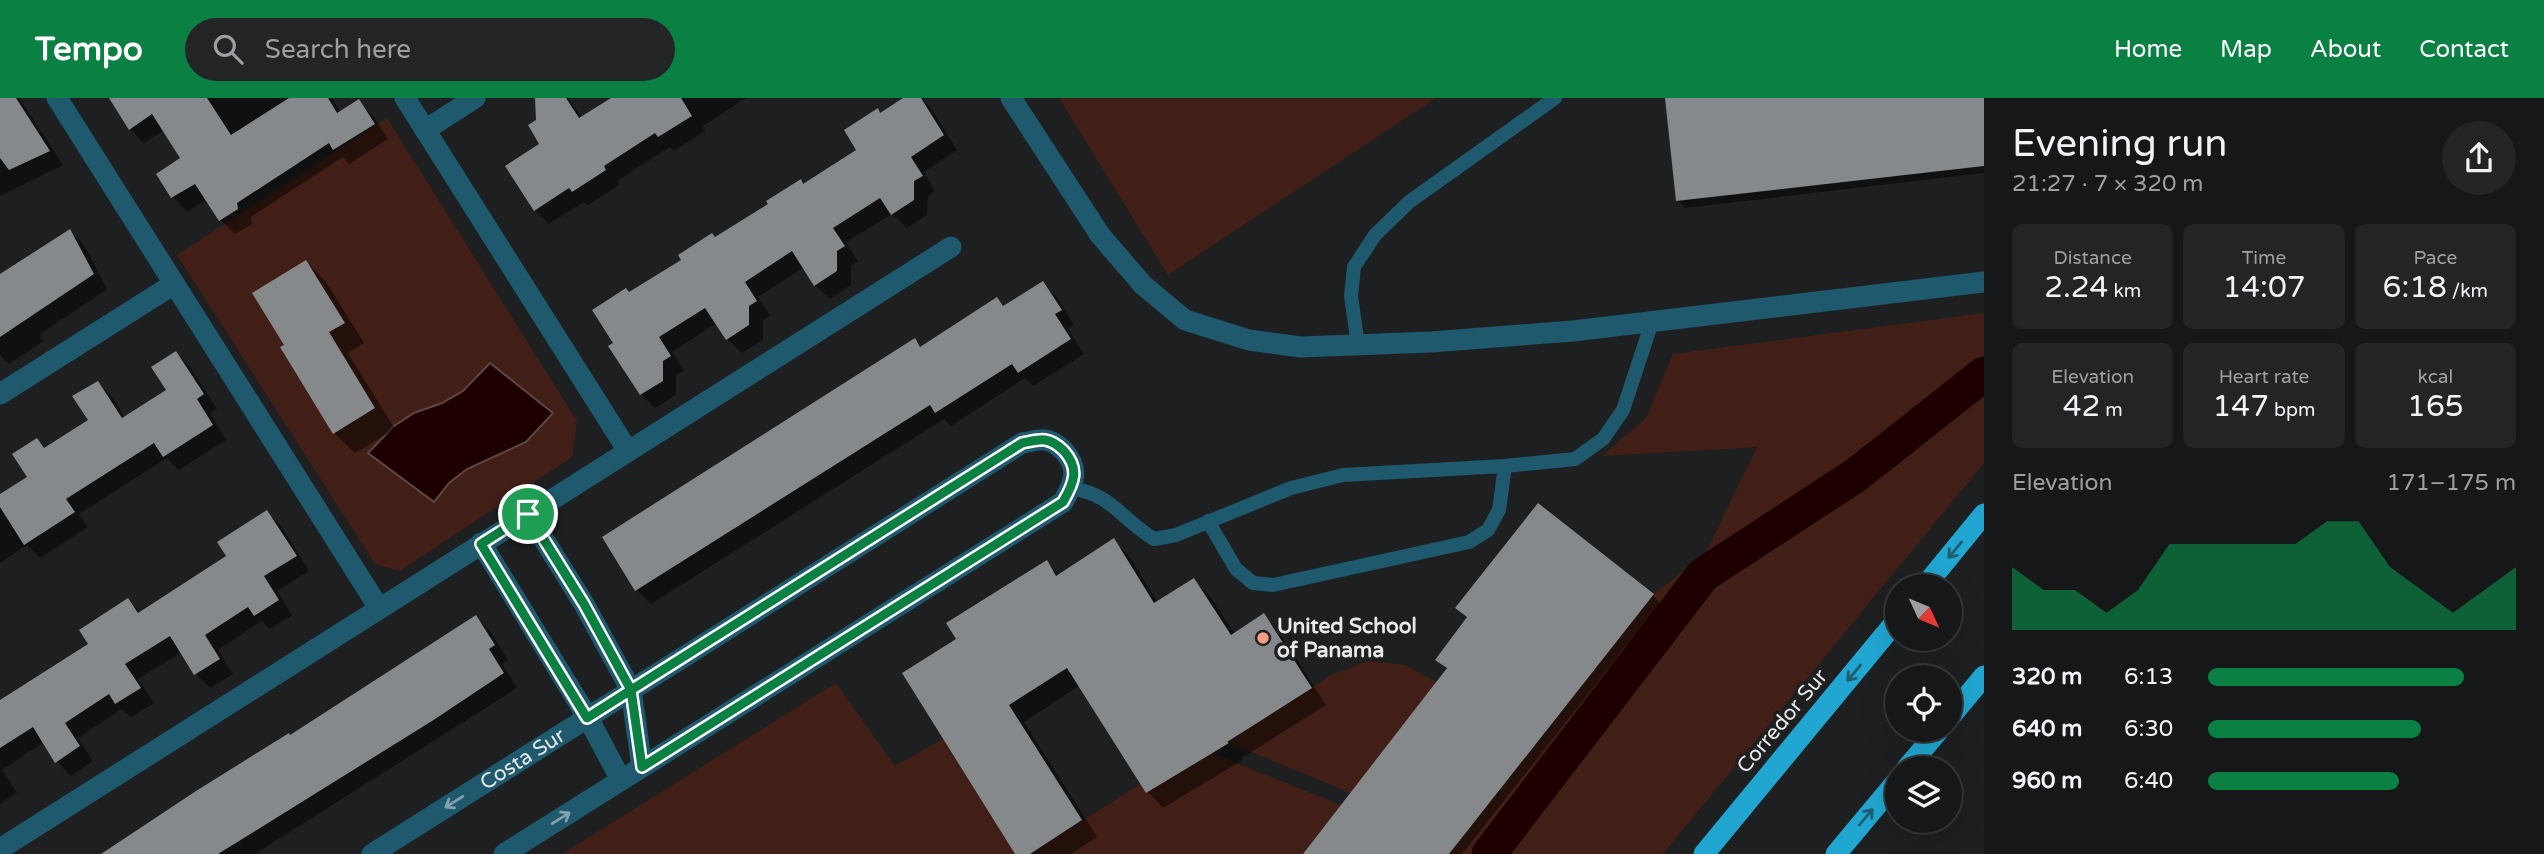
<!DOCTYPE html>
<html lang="en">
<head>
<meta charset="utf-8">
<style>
	:root { --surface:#161718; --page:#232425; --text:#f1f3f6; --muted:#9e9fa2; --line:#353637; --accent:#0b8043 }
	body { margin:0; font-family:"Varela Round",sans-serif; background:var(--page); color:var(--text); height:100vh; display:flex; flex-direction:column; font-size:26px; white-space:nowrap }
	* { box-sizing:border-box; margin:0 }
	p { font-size:23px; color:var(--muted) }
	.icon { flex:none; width:38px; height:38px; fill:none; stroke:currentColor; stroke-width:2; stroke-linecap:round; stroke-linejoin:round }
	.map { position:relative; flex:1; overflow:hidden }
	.sheet { display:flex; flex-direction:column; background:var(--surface); width:560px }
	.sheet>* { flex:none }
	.needle { width:46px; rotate:134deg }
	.tools { position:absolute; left:1885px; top:476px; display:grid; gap:14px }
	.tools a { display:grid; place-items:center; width:77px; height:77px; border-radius:50%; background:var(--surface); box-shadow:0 7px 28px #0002,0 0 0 2px var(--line); font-size:35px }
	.pin { position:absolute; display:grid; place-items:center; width:60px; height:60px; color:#fff; margin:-30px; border:4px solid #fff; border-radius:50%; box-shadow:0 2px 7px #0007 }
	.round { display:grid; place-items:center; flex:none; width:74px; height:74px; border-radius:37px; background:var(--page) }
	.overview { display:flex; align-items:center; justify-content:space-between; height:119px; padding:0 28px }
	h1 { font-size:38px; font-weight:600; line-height:52px }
	.metrics { display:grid; grid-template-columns:repeat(3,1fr); gap:10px; height:119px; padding:7px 28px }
	.metrics div { display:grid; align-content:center; border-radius:10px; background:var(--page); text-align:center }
	.metrics b { font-size:30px; font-weight:600 }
	.metrics small { font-size:19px; font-weight:400 }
	.metrics p { font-size:19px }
	.chart { height:196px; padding:14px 28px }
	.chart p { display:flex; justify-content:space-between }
	.chart svg { width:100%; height:126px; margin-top:7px; fill:var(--accent); opacity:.7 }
	ul { padding:0 28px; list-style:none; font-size:23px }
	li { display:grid; grid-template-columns:112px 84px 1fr; align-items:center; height:52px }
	li i { height:18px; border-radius:9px; background:var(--accent) }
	header { display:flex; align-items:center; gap:42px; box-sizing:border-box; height:98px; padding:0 35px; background:var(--accent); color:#fff }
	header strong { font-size:33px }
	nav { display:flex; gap:38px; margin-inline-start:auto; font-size:24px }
	.search { width:490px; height:63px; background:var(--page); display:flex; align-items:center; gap:18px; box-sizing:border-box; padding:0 24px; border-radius:38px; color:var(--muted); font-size:26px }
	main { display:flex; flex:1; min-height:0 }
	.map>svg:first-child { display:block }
	.green { fill:#421f16 }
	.water { fill:#1f0000; stroke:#5c4646; stroke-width:2 }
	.shadow { fill:#0007 }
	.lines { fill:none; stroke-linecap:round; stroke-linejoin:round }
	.canal { stroke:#1f0000; stroke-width:35 }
	.building { fill:#86898b }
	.service { stroke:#1e596e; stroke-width:14 }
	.minor { stroke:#1e596e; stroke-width:21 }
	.tertiary { stroke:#1e596e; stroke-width:21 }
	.motorway { stroke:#20a6d0; stroke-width:21 }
	.oneway { stroke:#1e5c6f }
	.oneway2 { stroke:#84a2ac }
	.route-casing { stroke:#fff; stroke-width:14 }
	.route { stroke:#0b8043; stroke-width:9 }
	.poi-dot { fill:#f49e88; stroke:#1d1f20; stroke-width:2.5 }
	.labels { text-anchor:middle; stroke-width:7; stroke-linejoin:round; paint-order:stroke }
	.poi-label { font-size:21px; font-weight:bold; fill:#e9eaeb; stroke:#1d1f20; text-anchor:start }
	.street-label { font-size:21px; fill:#e9eaeb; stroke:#1d1f20 }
</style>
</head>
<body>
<header>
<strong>Tempo</strong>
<div class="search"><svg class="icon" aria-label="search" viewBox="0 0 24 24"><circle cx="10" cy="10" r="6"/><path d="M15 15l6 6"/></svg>Search here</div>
<nav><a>Home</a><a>Map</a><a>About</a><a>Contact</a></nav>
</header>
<main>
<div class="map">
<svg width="1984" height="756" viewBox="0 0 1984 756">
	<rect width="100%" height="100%" fill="#1d1f20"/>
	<!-- green -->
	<g class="green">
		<polygon points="1059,0 1436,0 1168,177"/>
		<polygon points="387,20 577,323 572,359 400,473 375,466 177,157"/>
		<polygon points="1984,215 1984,365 1663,756 1449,756 1654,496 1705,456 1757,349 1602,358 1646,320 1673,256"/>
		<polygon points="1367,563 1405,567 1437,584 1351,695 1227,644 1331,577"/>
		<polygon points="836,585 895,668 943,641 1015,756 562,756"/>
		<polygon points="1212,655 1341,707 1303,756 1030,756 1140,686 1146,695"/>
	</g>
	<!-- water -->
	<polygon class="water" points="490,265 553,315 526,344 467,371 449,385 434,404 368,355 394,328 414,315 442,305 463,293"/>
	<!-- shadow -->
	<g class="shadow">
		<polygon points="0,0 19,0 63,67 0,98"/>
		<polygon points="127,0 332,0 341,15 359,4 373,18 388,41 349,66 343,59 251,119 252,126 235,136 221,122 207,101 187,114 173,99 158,76 183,61 164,32 144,45 130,31"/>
		<polygon points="542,0 568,0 582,20 614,0 746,0 703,28 705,33 674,53 670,49 617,83 619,87 588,107 584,104 549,126 535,112 541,46"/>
		<polygon points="907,0 921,0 930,9 957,52 924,74 935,93 928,98 927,117 907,130 892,116 846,144 858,163 851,168 851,187 830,201 815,187 804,169 758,199 770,217 763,222 763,242 742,255 727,241 717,225 672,254 684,273 676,277 676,297 655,310 641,296 615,245 629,196 771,106 800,83 804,87 858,52 881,16"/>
		<polygon points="1667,0 1984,0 1984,75 1685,110 1678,103"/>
		<polygon points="70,133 84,147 107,191 39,237 43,243 9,266 0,257 0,178"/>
		<polygon points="306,164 326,184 364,245 348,255 395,331 355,355 334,335"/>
		<polygon points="1042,185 1057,199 1074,227 1068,231 1084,256 1033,288 1025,280 951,328 944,321 651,506 637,492 914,243 922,250 997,201 1005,209"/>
		<polygon points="176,255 190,269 217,311 210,316 226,342 179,372 167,360 79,416 88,429 40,460 27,447 0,465 0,399 30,380 37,342 46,351 90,322 97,285 112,299 125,320 169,293"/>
		<polygon points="267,414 281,428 309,473 277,493 292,517 270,531 262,523 218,552 233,576 210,590 196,576 182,554 138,581 154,605 131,619 122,611 78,640 93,663 71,678 56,663 44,644 2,672 17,695 0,706 0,601 2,603 90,546 128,502 141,515 229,459"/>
		<polygon points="1113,443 1130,459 1158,505 1194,482 1210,498 1235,536 1263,517 1279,534 1326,607 1242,660 1243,662 1163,710 1147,693 1080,587 1024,624 1097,739 1071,756 1017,756 958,541 1047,465 1060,477"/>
		<polygon points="1653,497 1660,505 1462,756 1305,756 1449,571 1469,520"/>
		<polygon points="476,519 490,533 508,562 502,566 517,590 255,756 124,756 290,639"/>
	</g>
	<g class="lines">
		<!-- canal -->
		<polyline class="canal" points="1489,756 1703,477 1856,377 1984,276"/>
	</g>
	<!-- building -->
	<g class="building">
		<polygon points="0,0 16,0 50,53 9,72 0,60"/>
		<polygon points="109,0 207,0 231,37 289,0 328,0 337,15 359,1 375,26 333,52 329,45 237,105 238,111 219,123 195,86 171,100 156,76 180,60 152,16 129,32"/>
		<polygon points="535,0 566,0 579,20 611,0 681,0 692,18 658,39 655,35 604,68 606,72 572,94 569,90 534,113 505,68 539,46 528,27 536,22"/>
		<polygon points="903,0 921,0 944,37 911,59 923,78 914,83 914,102 891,117 880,100 833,130 845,148 837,153 837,173 814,188 792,153 745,184 757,203 749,208 749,227 726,242 705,210 659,239 671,258 663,263 663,283 640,297 608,248 613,245 592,212 626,190 629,194 681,162 678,157 712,135 715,139 768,106 766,103 801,81 803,86 856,52 844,32 878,10 880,15"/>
		<polygon points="1665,0 1984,0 1984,68 1676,103"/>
		<polygon points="70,131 94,176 0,239 0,176"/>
		<polygon points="306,162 345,225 329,234 375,310 333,336 280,249 284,247 252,195"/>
		<polygon points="1043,183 1062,212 1055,216 1071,241 1018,275 1012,266 935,315 930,307 635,493 602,439 915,240 920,249 997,199 1003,208"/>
		<polygon points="176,253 204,296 197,301 213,327 163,359 154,345 66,401 75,414 24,447 0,409 0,396 27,379 12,356 37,340 44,350 88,322 72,298 98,283 122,320 166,292 151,269"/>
		<polygon points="1538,405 1654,496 1449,756 1303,756 1447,570 1435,562 1467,519 1455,510"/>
		<polygon points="267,412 297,458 264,478 279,502 254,518 248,509 205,537 220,561 194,577 170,538 125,566 141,590 115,606 109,596 65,625 80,648 55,665 33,629 0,650 0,602 88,546 79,532 128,500 138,515 226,458 217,444"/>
		<polygon points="1114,440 1154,505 1194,480 1231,537 1264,515 1312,590 1227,644 1229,645 1146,695 1067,570 1009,607 1082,722 1030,756 1015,756 902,575 956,541 946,525 1047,462 1056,478"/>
		<polygon points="476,517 495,547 489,551 504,575 432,623 218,756 101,756 196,693 289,635 290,637"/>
	</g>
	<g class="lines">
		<!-- service -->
		<g class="service">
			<polyline points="1358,247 1351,198 1354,169 1375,137 1409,104 1555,0"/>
			<path d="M 1071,390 C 1113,397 1121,421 1154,441 L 1176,437 L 1291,390 L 1343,377 L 1505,368 L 1575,361 L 1603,341 L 1623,312 L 1652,224"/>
			<polyline points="1208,423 1236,471 1253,485 1273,487 1469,444 1488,432 1499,412 1505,368"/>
		</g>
		<!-- minor -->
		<g class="minor">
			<polyline points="57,0 379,510"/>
			<polyline points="405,0 628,353"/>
			<polyline points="1011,0 1100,137 1143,187 1185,222 1249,242 1301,249 1431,244 1573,233 1984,184"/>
			<polyline points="425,32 475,0"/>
			<polyline points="0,296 174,186"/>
			<polyline points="528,416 584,506 631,592 642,669"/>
			<polyline points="481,445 588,620 621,682"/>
			<polyline points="0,751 951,149"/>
		</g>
		<!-- tertiary -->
		<path class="tertiary" id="s1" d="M 372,756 L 1022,345 C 1029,344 1038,341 1045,342 C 1052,343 1059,348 1064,353 C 1080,371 1074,385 1063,404 L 504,756"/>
		<!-- motorway -->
		<g class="motorway">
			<polyline points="1925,488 1984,416"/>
			<polyline points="1950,619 1984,578"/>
			<polyline points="1907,670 1939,632"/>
			<polyline points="1704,756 1897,522"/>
			<polyline points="1836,756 1897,683"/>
		</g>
	</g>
	<!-- one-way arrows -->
	<defs><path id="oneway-shaft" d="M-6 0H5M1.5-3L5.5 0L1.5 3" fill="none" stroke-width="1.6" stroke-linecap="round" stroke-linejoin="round" transform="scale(1.75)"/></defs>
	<g class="oneway">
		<use href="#oneway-shaft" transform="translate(1955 452) rotate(130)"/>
		<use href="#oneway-shaft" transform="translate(1854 575) rotate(130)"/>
		<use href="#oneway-shaft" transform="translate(1866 719) rotate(-50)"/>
	</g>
	<g class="oneway2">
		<use href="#oneway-shaft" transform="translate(454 704) rotate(148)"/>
		<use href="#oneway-shaft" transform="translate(561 720) rotate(-32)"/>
	</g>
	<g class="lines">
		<!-- route casing -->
		<g class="route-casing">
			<path id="route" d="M 528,416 L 481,446 L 587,620 L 631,592 L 1022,345 C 1029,344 1038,341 1045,342 C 1052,343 1059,348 1064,353 C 1080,371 1074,385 1063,404 L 642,669 L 631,592 L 584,506 L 528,416"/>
		</g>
		<!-- route -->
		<use href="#route" class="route"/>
	</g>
	<!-- markers -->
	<circle class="poi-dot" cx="1263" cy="540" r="7"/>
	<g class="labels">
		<!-- poi labels -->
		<g class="poi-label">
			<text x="1277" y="535">United School<tspan x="1277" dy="24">of Panama</tspan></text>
		</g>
		<!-- street labels -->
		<g class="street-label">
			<text transform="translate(1782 623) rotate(-50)" y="7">Corredor Sur</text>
			<text dy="7" stroke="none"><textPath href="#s1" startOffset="178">Costa Sur</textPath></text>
		</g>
	</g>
</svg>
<div class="tools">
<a><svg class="needle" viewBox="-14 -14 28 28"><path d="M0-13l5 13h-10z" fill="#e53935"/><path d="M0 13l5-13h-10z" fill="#9e9fa2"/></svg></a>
<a><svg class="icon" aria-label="locate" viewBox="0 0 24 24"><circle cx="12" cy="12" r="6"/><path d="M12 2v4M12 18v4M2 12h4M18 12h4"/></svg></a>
<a><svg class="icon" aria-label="layers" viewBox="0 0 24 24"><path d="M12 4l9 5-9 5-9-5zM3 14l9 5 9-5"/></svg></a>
</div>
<div class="pin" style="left:528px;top:416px;background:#1e9e55"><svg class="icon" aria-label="arrive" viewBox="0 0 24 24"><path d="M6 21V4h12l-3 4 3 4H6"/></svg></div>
</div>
<section class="sheet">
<div class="overview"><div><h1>Evening run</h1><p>21:27 · 7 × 320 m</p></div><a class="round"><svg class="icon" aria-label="share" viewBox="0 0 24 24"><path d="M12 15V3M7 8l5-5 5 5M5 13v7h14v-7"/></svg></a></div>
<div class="metrics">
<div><p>Distance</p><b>2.24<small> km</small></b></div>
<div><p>Time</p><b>14:07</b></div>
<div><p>Pace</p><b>6:18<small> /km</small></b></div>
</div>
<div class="metrics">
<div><p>Elevation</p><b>42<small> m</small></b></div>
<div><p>Heart rate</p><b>147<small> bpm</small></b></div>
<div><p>kcal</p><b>165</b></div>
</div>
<div class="chart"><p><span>Elevation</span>171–175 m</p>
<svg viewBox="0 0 160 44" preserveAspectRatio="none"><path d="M0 44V22L10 30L20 30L30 38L40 30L50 14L60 14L70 14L80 14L90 14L100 6L110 6L120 22L130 30L140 38L150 30L160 22V44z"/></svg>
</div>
<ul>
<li><b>320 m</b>6:13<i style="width:83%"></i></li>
<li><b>640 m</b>6:30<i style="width:69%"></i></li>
<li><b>960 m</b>6:40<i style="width:62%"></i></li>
</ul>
</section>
</main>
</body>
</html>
